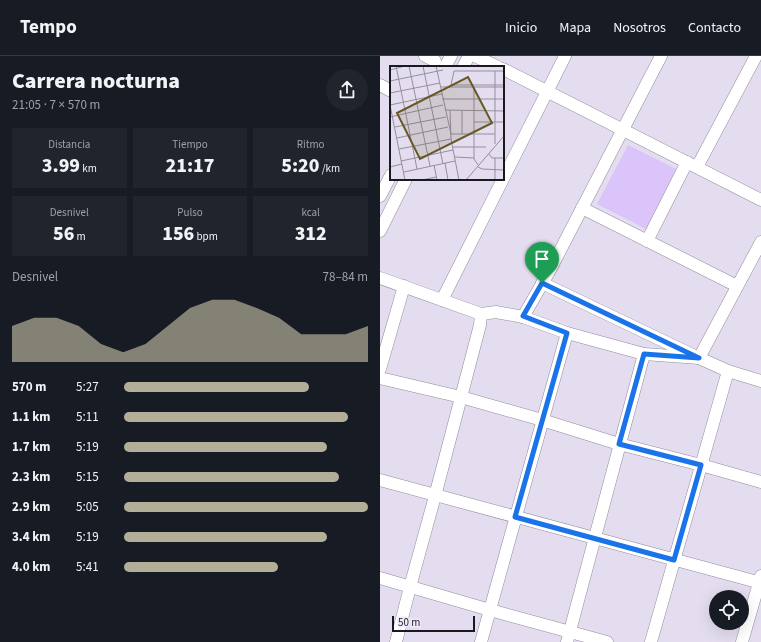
<!DOCTYPE html>
<html lang="es">
<head>
<meta charset="utf-8">
<style>
	:root { --surface:#171b24; --page:#20242c; --text:#f1f3f6; --muted:#9ea1a6; --line:#363941; --accent:#b3ae98 }
	body { margin:0; font-family:"Source Sans 3",sans-serif; background:var(--page); color:var(--text); height:100vh; display:flex; flex-direction:column; font-size:15px; white-space:nowrap }
	* { box-sizing:border-box; margin:0 }
	p { font-size:13px; color:var(--muted) }
	.icon { flex:none; width:22px; height:22px; fill:none; stroke:currentColor; stroke-width:2; stroke-linecap:round; stroke-linejoin:round }
	.map { position:relative; flex:1; overflow:hidden }
	.side { display:flex; flex-direction:column; background:var(--surface); width:380px }
	.side>* { flex:none }
	.controls { position:absolute; left:329px; top:534px; display:grid; gap:8px }
	.controls a { display:grid; place-items:center; width:40px; height:40px; border-radius:50%; background:var(--surface); box-shadow:0 4px 16px #0002; font-size:20px }
	.scale { position:absolute; left:12px; bottom:10px; width:83px; box-sizing:border-box; padding-left:4px; border:2px solid #1b191f; border-top:0; font-size:11px; line-height:14px; white-space:nowrap; color:#1b191f; -webkit-text-stroke:3px #f2eafc; paint-order:stroke }
	.pin { position:absolute; display:grid; place-items:center; width:34px; height:34px; color:#fff; margin:-41px -17px; border-radius:50% 50% 50% 0; rotate:-45deg; box-shadow:0 0 4px #0007 }
	.pin .icon { rotate:45deg }
	.round { display:grid; place-items:center; flex:none; width:42px; height:42px; border-radius:21px; background:var(--page) }
	.overview { display:flex; align-items:center; justify-content:space-between; height:68px; padding:0 12px }
	h1 { font-size:22px; font-weight:800; line-height:30px }
	.metrics { display:grid; grid-template-columns:repeat(3,1fr); gap:6px; height:68px; padding:4px 12px }
	.metrics div { display:grid; align-content:center; border-radius:0px; background:var(--page); text-align:center }
	.metrics b { font-size:20px; font-weight:800 }
	.metrics small { font-size:11px; font-weight:400 }
	.metrics p { font-size:11px }
	.chart { height:112px; padding:8px 12px }
	.chart p { display:flex; justify-content:space-between }
	.chart svg { width:100%; height:72px; margin-top:4px; fill:var(--accent); opacity:.7 }
	ul { padding:0 12px; list-style:none; font-size:13px }
	li { display:grid; grid-template-columns:64px 48px 1fr; align-items:center; height:30px }
	li i { height:10px; border-radius:5px; background:var(--accent) }
	header { display:flex; align-items:center; gap:24px; box-sizing:border-box; height:56px; padding:0 20px; background:var(--surface); border-bottom:1px solid var(--line) }
	header strong { font-size:19px }
	nav { display:flex; gap:22px; margin-inline-start:auto; font-size:14px }
	main { display:flex; flex:1; min-height:0 }
	.map>svg:first-child { display:block }
	.green { fill:#dbc4f9 }
	.lines { fill:none; stroke-linecap:round; stroke-linejoin:round }
	.minor-casing { stroke:#928b9b; stroke-width:13 }
	.minor { stroke:#fff; stroke-width:12 }
	.route-casing { stroke:#fff; stroke-width:8 }
	.route { stroke:#1a73e8; stroke-width:5 }
	.inset-road { fill:none; stroke:#948f9c; stroke-width:1 }
	.view { fill:#675926; fill-opacity:0.15; stroke:#675926; stroke-width:2 }
	.inset-edge { fill:none; stroke:#1b191f; stroke-width:2 }
</style>
</head>
<body>
<header>
<strong>Tempo</strong>
<nav><a>Inicio</a><a>Mapa</a><a>Nosotros</a><a>Contacto</a></nav>
</header>
<main>
<section class="side">
<div class="overview"><div><h1>Carrera nocturna</h1><p>21:05 · 7 × 570 m</p></div><a class="round"><svg class="icon" aria-label="share" viewBox="0 0 24 24"><path d="M12 15V3M7 8l5-5 5 5M5 13v7h14v-7"/></svg></a></div>
<div class="metrics">
<div><p>Distancia</p><b>3.99<small> km</small></b></div>
<div><p>Tiempo</p><b>21:17</b></div>
<div><p>Ritmo</p><b>5:20<small> /km</small></b></div>
</div>
<div class="metrics">
<div><p>Desnivel</p><b>56<small> m</small></b></div>
<div><p>Pulso</p><b>156<small> bpm</small></b></div>
<div><p>kcal</p><b>312</b></div>
</div>
<div class="chart"><p><span>Desnivel</span>78–84 m</p>
<svg viewBox="0 0 160 44" preserveAspectRatio="none"><path d="M0 44V22L10 17L20 17L30 22L40 33L50 38L60 33L70 22L80 11L90 6L100 6L110 11L120 17L130 27L140 27L150 27L160 22V44z"/></svg>
</div>
<ul>
<li><b>570 m</b>5:27<i style="width:76%"></i></li>
<li><b>1.1 km</b>5:11<i style="width:92%"></i></li>
<li><b>1.7 km</b>5:19<i style="width:83%"></i></li>
<li><b>2.3 km</b>5:15<i style="width:88%"></i></li>
<li><b>2.9 km</b>5:05<i style="width:100%"></i></li>
<li><b>3.4 km</b>5:19<i style="width:83%"></i></li>
<li><b>4.0 km</b>5:41<i style="width:63%"></i></li>
</ul>
</section>
<div class="map">
<svg width="381" height="586" viewBox="0 0 381 586">
	<rect width="100%" height="100%" fill="#e4ddef"/>
	<!-- green -->
	<polygon class="green" points="248,89 296,113 266,173 217,148"/>
	<g class="lines">
		<!-- minor casing -->
		<g class="minor-casing">
			<g id="minor">
				<polyline points="45,0 55,5"/>
				<polyline points="95,0 118,11"/>
				<polyline points="65,11 71,0"/>
				<polyline points="83,11 89,0"/>
				<polyline points="123,13 381,144"/>
				<polyline points="0,29 11,35"/>
				<polyline points="317,111 376,0"/>
				<polyline points="0,140 11,119"/>
				<polyline points="202,152 357,230"/>
				<polyline points="0,175 26,123"/>
				<polyline points="267,185 307,106"/>
				<polyline points="0,222 101,258 116,256 143,261 187,277 264,298 319,302 381,186"/>
				<polyline points="162,227 319,302 348,315 381,325"/>
				<polyline points="62,244 185,0"/>
				<polyline points="143,261 170,214 281,0"/>
				<polyline points="0,313 24,230"/>
				<polyline points="0,322 81,341 162,364 239,388 321,409 381,426"/>
				<polyline points="0,424 381,527"/>
				<polyline points="0,522 110,554 227,586"/>
				<polyline points="16,586 30,531 55,440 100,269 101,258"/>
				<polyline points="101,586 187,277"/>
				<polyline points="187,586 264,298"/>
				<polyline points="271,586 348,315"/>
				<polyline points="362,586 381,520"/>
			</g>
		</g>
		<!-- minor -->
		<use href="#minor" class="minor"/>
	</g>
	<g class="lines">
		<!-- route casing -->
		<g class="route-casing">
			<polygon id="route" points="162,227 319,302 264,298 239,388 321,409 294,504 135,461 187,277 143,260"/>
		</g>
		<!-- route -->
		<use href="#route" class="route"/>
	</g>
	<!-- overview -->
	<g transform="translate(10 10)">
		<rect width="114" height="114" fill="#e4ddef"/>
		<path class="inset-road" d="M 6,0 L 27,103M 19,0 L 40,100M 33,0 L 53,98M 46,0 L 61,68 L 105,68M 0,4 L 15,0M 105,5 L 105,78M 0,15 L 53,4M 61,19 L 64,5 L 114,5M 61,19 L 114,19M 51,21 L 114,21M 84,21 L 84,93 L 88,99M 0,27 L 50,17M 52,33 L 114,33M 0,39 L 15,114M 0,39 L 52,28M 55,44 L 114,45M 60,44 L 61,73 L 69,114M 72,45 L 72,68M 0,51 L 53,39M 84,56 L 114,56M 5,61 L 56,51M 7,72 L 58,61M 63,81 L 96,81M 9,83 L 61,73M 99,88 L 102,92 L 114,92M 65,91 L 84,92M 105,92 L 105,114M 11,95 L 63,84M 55,97 L 58,114M 44,99 L 47,114M 0,101 L 12,98M 88,101 L 92,103 L 114,104M 14,106 L 65,95M 32,114 L 46,111M 76,114 L 114,70"/>
		<path class="view" d="M 78,11 L 102,57 L 30,93 L 7,47 Z"/>
		<rect width="114" height="114" class="inset-edge"/>
	</g>
</svg>
<div class="controls">
<a><svg class="icon" aria-label="locate" viewBox="0 0 24 24"><circle cx="12" cy="12" r="6"/><path d="M12 2v4M12 18v4M2 12h4M18 12h4"/></svg></a>
</div>
<div class="scale">50 m</div>
<div class="pin" style="left:162px;top:227px;background:#1e9e55"><svg class="icon" aria-label="arrive" viewBox="0 0 24 24"><path d="M6 21V4h12l-3 4 3 4H6"/></svg></div>
</div>
</main>
</body>
</html>
